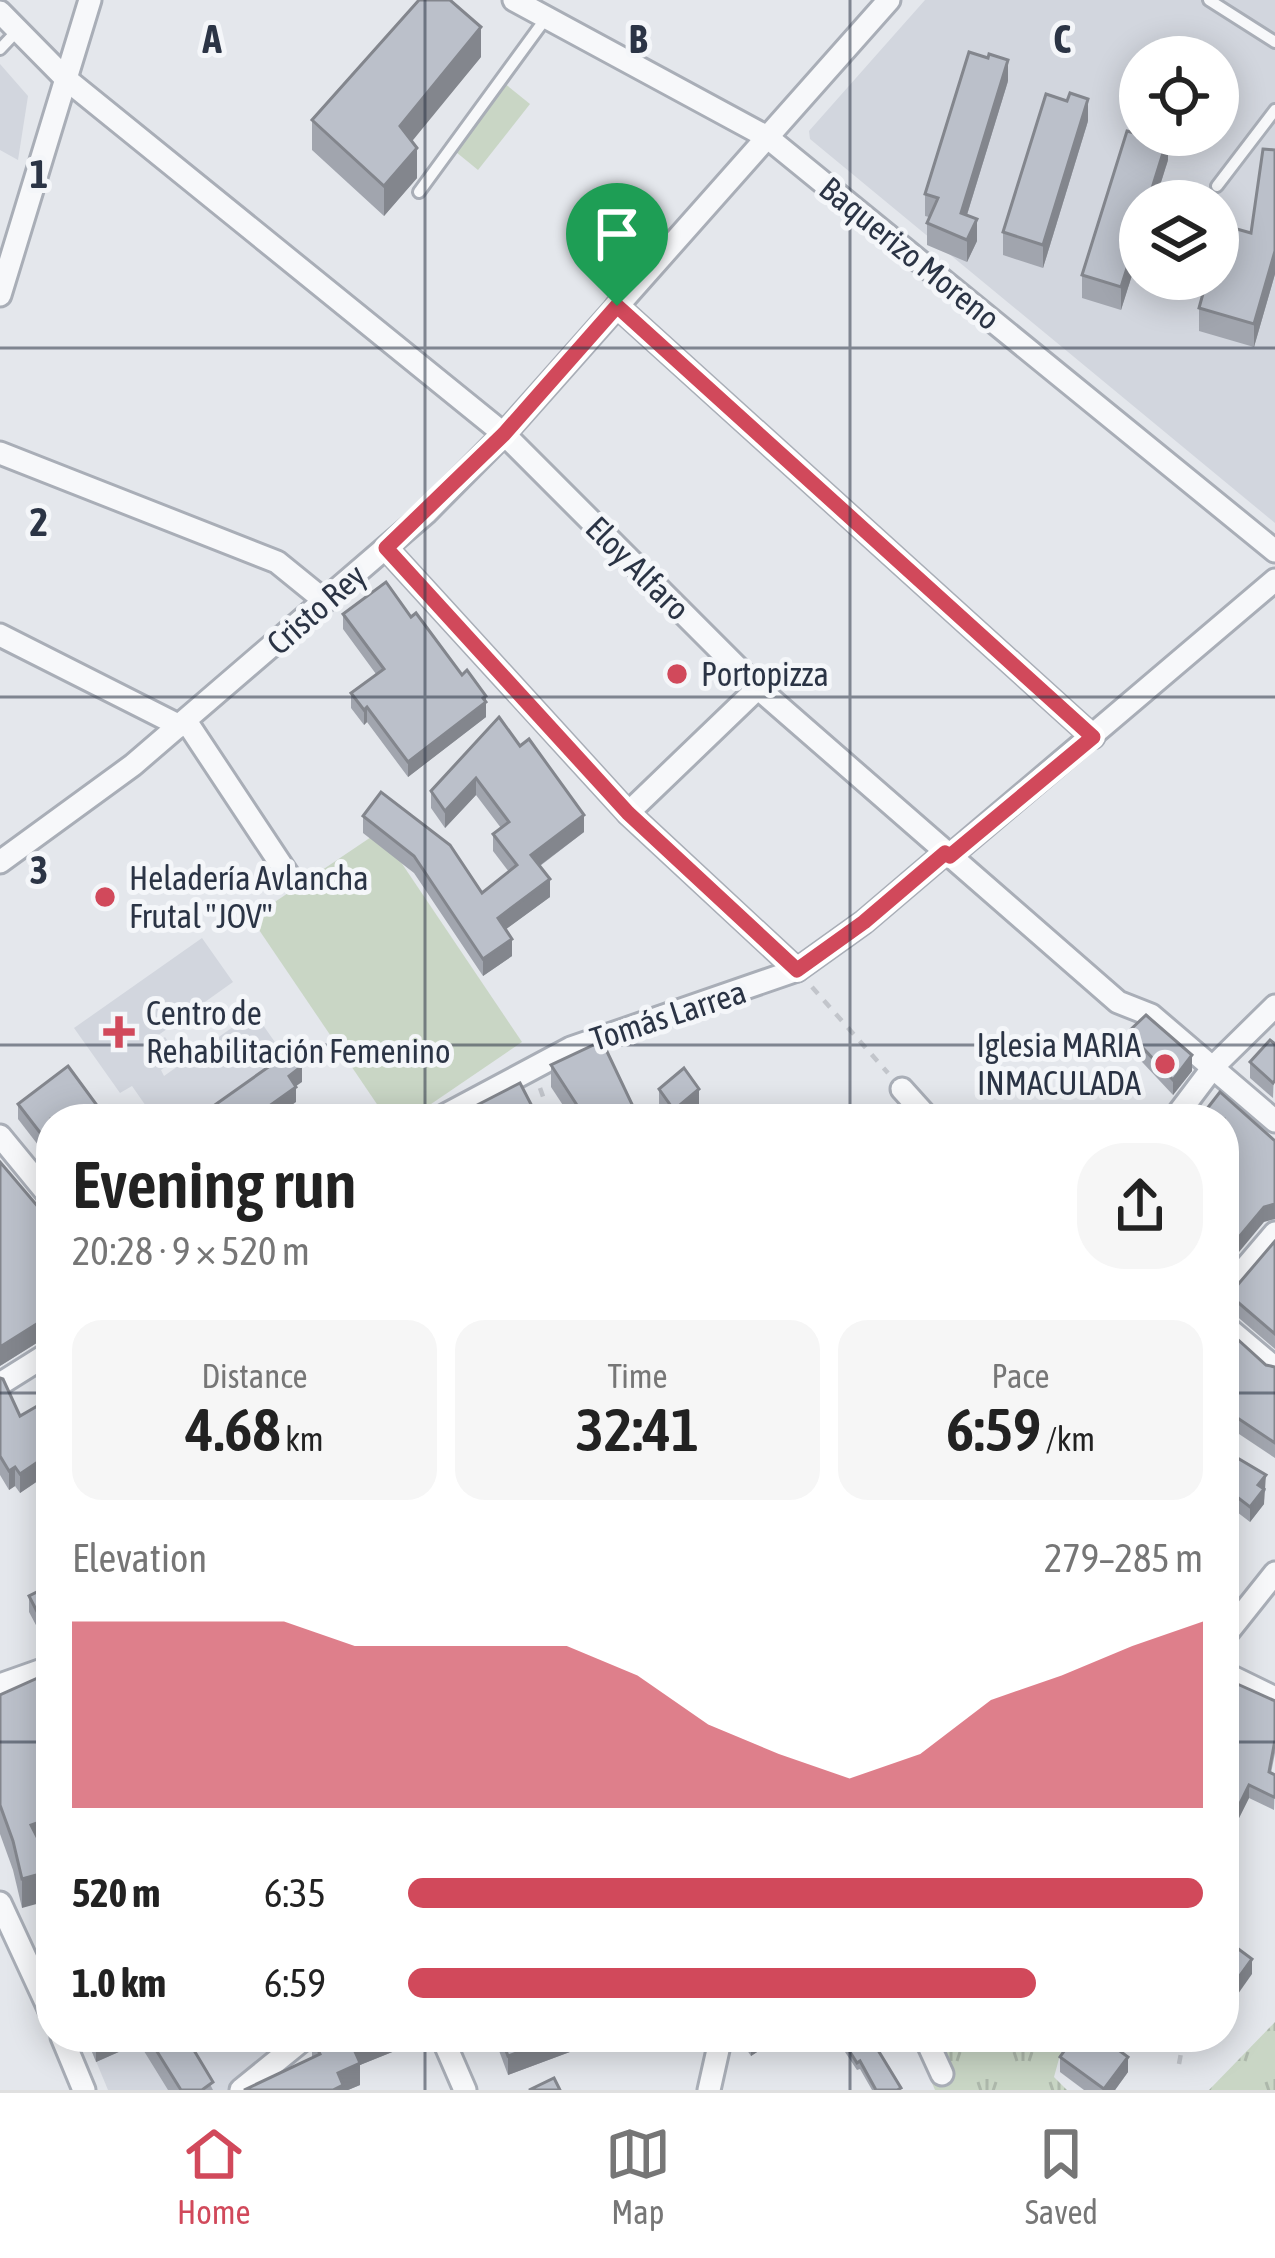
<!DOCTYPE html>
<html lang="en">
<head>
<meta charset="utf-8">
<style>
	:root { --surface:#fff; --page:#f6f6f6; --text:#222; --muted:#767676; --line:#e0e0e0; --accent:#d1495b }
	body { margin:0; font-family:"Asap Condensed",sans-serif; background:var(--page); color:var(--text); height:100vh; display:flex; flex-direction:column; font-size:45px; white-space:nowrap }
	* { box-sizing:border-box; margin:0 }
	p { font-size:39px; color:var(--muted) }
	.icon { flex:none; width:66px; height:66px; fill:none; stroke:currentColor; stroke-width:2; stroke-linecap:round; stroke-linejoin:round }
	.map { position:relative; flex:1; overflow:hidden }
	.panel { position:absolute; left:36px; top:1104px; width:1203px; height:948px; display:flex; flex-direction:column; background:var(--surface); border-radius:48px; box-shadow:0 6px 30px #0003 }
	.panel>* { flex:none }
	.buttons { position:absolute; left:1119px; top:36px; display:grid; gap:24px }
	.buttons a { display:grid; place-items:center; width:120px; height:120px; border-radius:50%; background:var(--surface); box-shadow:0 6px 30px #0003; font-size:60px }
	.pin { position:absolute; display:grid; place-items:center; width:102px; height:102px; color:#fff; margin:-123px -51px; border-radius:50% 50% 50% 0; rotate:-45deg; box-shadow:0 0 12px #0007 }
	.pin .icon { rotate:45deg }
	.round { display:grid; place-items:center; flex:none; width:126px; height:126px; border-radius:48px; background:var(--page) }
	.summary { display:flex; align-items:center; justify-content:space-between; height:204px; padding:0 36px }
	h1 { font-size:66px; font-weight:600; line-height:90px }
	.figures { display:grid; grid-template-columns:repeat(3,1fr); gap:18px; height:204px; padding:12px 36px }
	.figures div { display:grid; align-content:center; border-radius:30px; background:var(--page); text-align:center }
	.figures b { font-size:60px; font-weight:600 }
	.figures small { font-size:33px; font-weight:400 }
	.figures p { font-size:33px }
	.chart { height:336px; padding:24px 36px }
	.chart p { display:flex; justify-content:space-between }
	.chart svg { width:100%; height:216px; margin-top:12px; fill:var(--accent); opacity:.7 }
	ul { padding:0 36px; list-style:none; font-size:39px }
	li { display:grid; grid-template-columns:192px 144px 1fr; align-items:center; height:90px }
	li i { height:30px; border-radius:15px; background:var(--accent) }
	.tabs { display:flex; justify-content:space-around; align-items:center; height:168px; border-top:3px solid var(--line); background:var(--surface); font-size:33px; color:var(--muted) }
	.tabs a { display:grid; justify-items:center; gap:6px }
	.tabs .current { color:var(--accent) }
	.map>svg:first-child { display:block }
	.built { fill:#d2d6de; fill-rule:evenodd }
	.grass { fill:url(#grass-tufts) }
	.garden { fill:#c9d6c5 }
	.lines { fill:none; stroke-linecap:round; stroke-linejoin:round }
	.lane-casing { stroke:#a9aeb7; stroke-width:16 }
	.street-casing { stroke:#a9aeb7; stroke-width:27 }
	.path { stroke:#c2c5cb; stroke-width:4.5; stroke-dasharray:9 9; stroke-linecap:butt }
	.lane { stroke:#f7f8fa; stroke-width:10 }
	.street { stroke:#f7f8fa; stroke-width:21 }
	.wall { fill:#a1a5ae }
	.shaded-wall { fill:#83868d }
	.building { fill:#bbc0ca; stroke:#83868d; stroke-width:3 }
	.route-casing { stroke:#fff; stroke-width:24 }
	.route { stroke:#d1495b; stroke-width:15 }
	.grid { fill:none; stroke:#2b3445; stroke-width:3; stroke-opacity:0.55 }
	.poi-dot { fill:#d1495b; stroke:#f4f6f9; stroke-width:4.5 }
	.labels { text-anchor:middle; stroke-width:10; stroke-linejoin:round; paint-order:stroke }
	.street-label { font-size:33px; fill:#2b3445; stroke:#f4f6f9 }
	.poi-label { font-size:33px; fill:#2b3445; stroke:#f4f6f9; text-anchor:start }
	.grid-label { font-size:39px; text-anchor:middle; font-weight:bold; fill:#2b3445; stroke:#f4f6f9; stroke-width:10; stroke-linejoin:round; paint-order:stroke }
</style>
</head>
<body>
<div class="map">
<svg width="1275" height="2090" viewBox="0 0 1275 2090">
	<defs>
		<pattern id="grass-tufts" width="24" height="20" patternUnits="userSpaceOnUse" patternTransform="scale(3)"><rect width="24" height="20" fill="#c9d6c5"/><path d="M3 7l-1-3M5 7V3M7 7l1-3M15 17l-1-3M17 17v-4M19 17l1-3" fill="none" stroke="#adb8ab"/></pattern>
	</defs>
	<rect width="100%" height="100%" fill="#e4e7ec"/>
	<!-- built -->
	<g class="built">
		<path d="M 925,0 L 1275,0 L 1275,523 L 810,139 L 809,131 ZM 1140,57 L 1218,57 L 1218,135 L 1140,135 ZM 1140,201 L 1218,201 L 1218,279 L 1140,279 Z"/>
		<polygon points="0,64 28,96 18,160 0,150"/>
		<polygon points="202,938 233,982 143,1046 146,1050 165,1037 179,1057 161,1070 164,1076 254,1012 288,1061 207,1119 155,1119 132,1086 120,1093 74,1028"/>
		<polygon points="86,2037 297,2037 229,2090 108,2090"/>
	</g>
	<!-- grass -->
	<g class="grass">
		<polygon points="1275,2022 1275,2090 1209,2090"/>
		<polygon points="912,2037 1065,2037 1054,2077 1067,2090 935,2090"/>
	</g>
	<!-- garden -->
	<g class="garden">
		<polygon points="498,78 530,104 478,170 445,143"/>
		<polygon points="380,831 522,1042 409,1119 387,1119 251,918"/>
	</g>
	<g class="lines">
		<!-- lane casing -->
		<g class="lane-casing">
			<g id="lane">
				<polyline points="1209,0 1275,42"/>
				<polyline points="0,49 18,30"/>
				<polyline points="1217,186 1275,110"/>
				<polyline points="419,192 546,18"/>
			</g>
		</g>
		<!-- street casing -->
		<g class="street-casing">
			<g id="street">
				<polyline points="514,0 767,137 1275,551"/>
				<polyline points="0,12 66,79 504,434 758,688 1118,1002 1151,1015 1275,1121"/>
				<polyline points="0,295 90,0"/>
				<polyline points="617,306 1093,737"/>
				<polyline points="0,453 277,562 325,601"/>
				<polyline points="386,548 628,813 797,970"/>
				<polyline points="0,635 180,726"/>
				<polyline points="186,721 288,875"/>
				<polyline points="628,813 758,688"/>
				<polyline points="950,856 1275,580"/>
				<polyline points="0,862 133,765 426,513 504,434 889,0"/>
				<polyline points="902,1089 929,1119"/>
				<polyline points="438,1119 571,1048 797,970 864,922 945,853"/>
				<polyline points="1174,1119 1214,1066 1275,1006"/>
				<polyline points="0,1136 51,1198"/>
				<polyline points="1224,1293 1275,1233"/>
				<polyline points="1224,1325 1275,1368"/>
				<polyline points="0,1384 51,1352"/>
				<polyline points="1224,1637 1275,1573"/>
				<polyline points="1224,1673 1275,1698"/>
				<polyline points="0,1685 51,1667"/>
				<polyline points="0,1903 51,2013"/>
				<polyline points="62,2037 84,2090"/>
				<polyline points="442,2037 465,2090"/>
				<polyline points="925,2037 942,2074"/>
				<polyline points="241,2090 306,2037"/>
				<polyline points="709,2090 720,2041"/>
			</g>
		</g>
		<!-- path -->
		<g class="path">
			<polyline points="812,987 888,1073"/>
			<polyline points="540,1088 551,1119"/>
			<polyline points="1179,2064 1184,2037"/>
		</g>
		<!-- lane -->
		<use href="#lane" class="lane"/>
		<!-- street -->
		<use href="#street" class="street"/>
	</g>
	<!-- wall -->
	<g class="wall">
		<polygon points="481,57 411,141 417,178 384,216 312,150 312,120"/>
		<polygon points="1008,81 967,215 977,241 967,262 927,245 927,223 929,217 925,216 925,194"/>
		<polygon points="1088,121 1043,268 1003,255 1003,232"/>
		<polygon points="1275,150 1275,274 1254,347 1199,331 1199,308 1251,233"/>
		<polygon points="1168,160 1121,310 1082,298 1082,275"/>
		<polygon points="343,614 411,617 462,675 486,696 486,717 408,777 367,722 364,725 351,708 351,693 376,674 343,629"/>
		<polygon points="499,717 584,832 540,866 550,897 506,929 512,956 483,976 414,873 363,833 363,816 482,893 509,872 493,851 493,834 501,828 476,795 445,828 431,808 431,791"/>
		<polygon points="1128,1032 1192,1071 1173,1095 1128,1047"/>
		<polygon points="1275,1044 1273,1098 1250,1078 1250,1062"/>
		<polygon points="551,1065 639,1119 572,1119 551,1087"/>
		<polygon points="659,1089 699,1104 682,1119 670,1119 659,1105"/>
		<polygon points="18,1104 51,1119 51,1150 45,1154 18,1119"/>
		<polygon points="51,1222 51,1339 43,1339 0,1366"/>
		<polygon points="1275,1241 1275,1349 1233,1313 1224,1312 1224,1292 1235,1288"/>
		<polygon points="1224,1327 1266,1365 1275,1367 1275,1458 1224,1424"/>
		<polygon points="0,1378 20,1416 51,1398 51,1472 20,1493 15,1486 9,1490 0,1475"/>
		<polygon points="1224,1450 1266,1490 1264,1493 1264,1504 1250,1522 1224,1502"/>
		<polygon points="51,1585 51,1642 46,1644 29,1612 29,1596"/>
		<polygon points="1224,1678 1275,1701 1275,1753 1271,1773 1275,1775 1274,1810 1249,1798 1227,1842 1224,1840"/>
		<polygon points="0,1695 44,1850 22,1908 13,1870 0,1834"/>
		<polygon points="86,2037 186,2037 213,2090 168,2090 139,2043 96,2062"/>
		<polygon points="312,2037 427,2037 427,2038 360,2065 360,2085 348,2090 244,2090 312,2058"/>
		<polygon points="494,2037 594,2037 594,2043 508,2075"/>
		<polygon points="738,2037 780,2037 751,2056"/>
		<polygon points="845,2044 901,2090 872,2090 860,2069 857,2070 845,2052"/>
		<polygon points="1060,2057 1128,2072 1115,2090 1084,2090 1060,2072"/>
	</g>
	<!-- shaded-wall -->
	<g class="shaded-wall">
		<polygon points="481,27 481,57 400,156 400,126"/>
		<polygon points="1008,60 1008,81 961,234 961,213"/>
		<polygon points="1088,99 1088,121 1043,268 1043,245"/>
		<polygon points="1168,137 1168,160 1155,201 1148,201"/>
		<polygon points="417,148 417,178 384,216 384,186"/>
		<polygon points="977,219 977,241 967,262 967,240"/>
		<polygon points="1140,227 1140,250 1121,310 1121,287"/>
		<polygon points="1275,251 1275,274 1254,347 1254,324"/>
		<polygon points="486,696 486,717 408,777 408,762"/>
		<polygon points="367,707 367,722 364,725 364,710"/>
		<polygon points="476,778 476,795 445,828 445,811"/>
		<polygon points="584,815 584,832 531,872 531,855"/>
		<polygon points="550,879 550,897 498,935 498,918"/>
		<polygon points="512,939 512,956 483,976 483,959"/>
		<polygon points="1192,1055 1192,1071 1173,1095 1173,1080"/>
		<polygon points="302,1066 302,1082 289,1091 289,1076"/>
		<polygon points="296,1087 296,1102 273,1119 251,1119"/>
		<polygon points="699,1089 699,1104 682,1119 674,1119 674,1110"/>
		<polygon points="534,1110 534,1119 515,1119"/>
		<polygon points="51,1134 51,1150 45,1154 45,1139"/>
		<polygon points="1275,1204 1275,1219 1264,1222 1224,1270 1224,1255 1264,1207"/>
		<polygon points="43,1320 43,1339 0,1366 0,1347"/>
		<polygon points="51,1437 51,1472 20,1493 20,1474 46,1440"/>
		<polygon points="15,1467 15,1486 9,1490 9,1471"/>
		<polygon points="1266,1475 1264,1504 1250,1522 1250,1507 1258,1485"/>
		<polygon points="51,1627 51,1642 46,1644 46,1629"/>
		<polygon points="1249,1785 1249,1798 1227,1842 1227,1830"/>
		<polygon points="51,1818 51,1847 31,1854 31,1825"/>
		<polygon points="51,1871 51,1900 22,1908 22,1879"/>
		<polygon points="1252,1959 1252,1974 1226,2011 1226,1995"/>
		<polygon points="107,2037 139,2037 139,2043 96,2062 96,2042"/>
		<polygon points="376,2037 427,2038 360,2065 360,2085 348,2090 333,2090 338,2073 353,2047"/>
		<polygon points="559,2037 594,2037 594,2043 508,2075 508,2056"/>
		<polygon points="757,2037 780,2037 751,2056 751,2041"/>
		<polygon points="1128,2057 1128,2072 1115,2090 1104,2090"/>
	</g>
	<!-- building -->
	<g class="building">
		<polygon points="419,0 450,0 481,27 400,126 417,148 384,186 312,120"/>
		<polygon points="969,52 988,58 989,54 1008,60 961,213 977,219 967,240 927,223 938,198 925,194"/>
		<polygon points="1070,93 1088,99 1043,245 1003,232 1046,94 1067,101"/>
		<polygon points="1127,131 1148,137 1149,135 1168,137 1148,201 1140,201 1140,227 1121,287 1082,275"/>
		<polygon points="1263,149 1275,150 1275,251 1254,324 1199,308 1207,279 1218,279 1218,241 1223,225 1251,233"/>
		<polygon points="386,582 411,617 416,613 462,675 467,670 486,696 483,698 486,702 408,762 367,707 364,710 351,693 384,669 343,614"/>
		<polygon points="499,717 520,746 529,739 584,815 531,855 550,879 498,918 512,939 483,959 414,856 363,816 381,792 450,845 482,893 517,865 493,834 509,822 476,778 445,811 431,791"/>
		<polygon points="1146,1015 1192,1055 1173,1080 1128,1032"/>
		<polygon points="1270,1040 1275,1044 1275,1080 1273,1083 1250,1062"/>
		<polygon points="602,1041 639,1119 586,1119 551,1065"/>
		<polygon points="291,1051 302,1066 289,1076 296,1087 251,1119 195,1119"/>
		<polygon points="68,1066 107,1119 51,1119 51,1134 45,1139 18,1104"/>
		<polygon points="684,1068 699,1089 674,1110 659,1089"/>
		<polygon points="520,1083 534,1110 515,1119 450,1119"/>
		<polygon points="1220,1092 1275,1141 1275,1204 1264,1207 1224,1255 1224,1119 1199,1119"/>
		<polygon points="0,1162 51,1222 51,1320 43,1320 0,1347"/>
		<polygon points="1275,1241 1275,1334 1233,1298 1224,1297 1224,1292 1235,1288"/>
		<polygon points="1224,1327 1266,1365 1275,1367 1275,1443 1224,1409"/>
		<polygon points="0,1378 3,1379 20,1416 51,1398 51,1437 46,1440 51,1448 51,1453 20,1474 15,1467 9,1471 0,1456"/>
		<polygon points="1224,1450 1266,1475 1258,1485 1264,1489 1250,1507 1224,1487"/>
		<polygon points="51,1585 51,1627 46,1629 29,1596"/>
		<polygon points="51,1672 51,1818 31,1825 51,1864 51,1871 22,1879 13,1841 0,1805 0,1695"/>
		<polygon points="1224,1678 1275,1701 1275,1740 1269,1772 1275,1775 1275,1795 1274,1797 1249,1785 1227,1830 1224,1828 1224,1778 1228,1770 1224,1769"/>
		<polygon points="1229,1942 1252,1959 1226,1995 1224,1994 1224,1949"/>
		<polygon points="148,2037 186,2037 213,2082 202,2090 181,2090"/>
		<polygon points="312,2037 376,2037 353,2047 360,2063 338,2073 343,2085 333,2090 244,2090 320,2054"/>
		<polygon points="501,2037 559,2037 508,2056"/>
		<polygon points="855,2037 870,2037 901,2088 897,2090 876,2090 860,2061 857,2063 845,2044"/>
		<polygon points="1074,2037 1101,2037 1128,2057 1104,2089 1060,2057"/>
		<polygon points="554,2078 560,2090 529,2090"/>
	</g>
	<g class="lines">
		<!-- route casing -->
		<g class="route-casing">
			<polygon id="route" points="617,306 1093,737 950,856 945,853 864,922 797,970 628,813 386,548 504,434"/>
		</g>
		<!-- route -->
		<use href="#route" class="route"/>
	</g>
	<!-- grid -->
	<path class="grid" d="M 425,0 L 425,1119M 850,0 L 850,1119M 0,348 L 1275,348M 0,697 L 1275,697M 0,1045 L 1275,1045M 0,1393 L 51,1393M 1224,1393 L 1275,1393M 0,1742 L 51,1742M 1224,1742 L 1275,1742M 425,2037 L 425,2090M 850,2037 L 850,2090"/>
	<!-- markers -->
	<g class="poi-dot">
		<circle cx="677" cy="674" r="12"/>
		<circle cx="105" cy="897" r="12"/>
		<path d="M113 1014h12v12h12v12h-12v12h-12v-12h-12v-12h12z"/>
		<circle cx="1165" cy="1064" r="12"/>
	</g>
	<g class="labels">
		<!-- street labels -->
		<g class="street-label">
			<text transform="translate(910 253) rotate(39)" y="12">Baquerizo Moreno</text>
			<text transform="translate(638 568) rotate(45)" y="12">Eloy Alfaro</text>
			<text transform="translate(316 609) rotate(-41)" y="12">Cristo Rey</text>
			<text transform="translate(668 1015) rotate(-18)" y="12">Tomás Larrea</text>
		</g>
		<!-- poi labels -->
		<g class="poi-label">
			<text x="701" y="686">Portopizza</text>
			<text x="129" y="890">Heladería Avlancha<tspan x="129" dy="38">Frutal "JOV"</tspan></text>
			<text x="146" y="1025">Centro de<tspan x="146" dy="38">Rehabilitación Femenino</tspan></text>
			<text x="1141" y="1057" text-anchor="end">Iglesia MARIA<tspan x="1141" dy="38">INMACULADA</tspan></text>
		</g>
	</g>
	<g class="grid-label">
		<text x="212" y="53">A</text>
		<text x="638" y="53">B</text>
		<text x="1062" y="53">C</text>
		<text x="39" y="188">1</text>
		<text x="39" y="536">2</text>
		<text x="39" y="884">3</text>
	</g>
</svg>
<div class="buttons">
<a><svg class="icon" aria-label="locate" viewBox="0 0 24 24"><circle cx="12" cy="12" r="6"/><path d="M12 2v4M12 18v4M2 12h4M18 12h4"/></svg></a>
<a><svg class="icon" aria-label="layers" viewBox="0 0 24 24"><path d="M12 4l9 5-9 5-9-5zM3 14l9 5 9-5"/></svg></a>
</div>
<div class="pin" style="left:617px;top:306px;background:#1e9e55"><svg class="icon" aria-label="arrive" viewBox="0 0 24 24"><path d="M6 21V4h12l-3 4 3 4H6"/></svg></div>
<section class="panel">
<div class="summary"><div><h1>Evening run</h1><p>20:28 · 9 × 520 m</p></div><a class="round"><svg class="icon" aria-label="share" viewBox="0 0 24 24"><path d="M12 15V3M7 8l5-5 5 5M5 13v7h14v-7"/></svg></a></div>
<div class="figures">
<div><p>Distance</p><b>4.68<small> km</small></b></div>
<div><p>Time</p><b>32:41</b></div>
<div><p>Pace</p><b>6:59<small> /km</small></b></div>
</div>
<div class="chart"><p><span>Elevation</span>279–285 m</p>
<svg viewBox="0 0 160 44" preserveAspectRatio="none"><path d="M0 44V6L10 6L20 6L30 6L40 11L50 11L60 11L70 11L80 17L90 27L100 33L110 38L120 33L130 22L140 17L150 11L160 6V44z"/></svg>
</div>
<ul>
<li><b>520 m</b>6:35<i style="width:100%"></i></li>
<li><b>1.0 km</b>6:59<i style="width:79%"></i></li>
</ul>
</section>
</div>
<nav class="tabs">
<a class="current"><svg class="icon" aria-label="home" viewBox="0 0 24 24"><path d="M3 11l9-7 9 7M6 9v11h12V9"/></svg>Home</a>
<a><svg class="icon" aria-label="map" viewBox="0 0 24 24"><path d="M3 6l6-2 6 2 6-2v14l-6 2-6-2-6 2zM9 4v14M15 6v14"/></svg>Map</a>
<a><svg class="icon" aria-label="saved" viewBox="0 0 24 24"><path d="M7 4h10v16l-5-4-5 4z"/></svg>Saved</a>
</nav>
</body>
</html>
